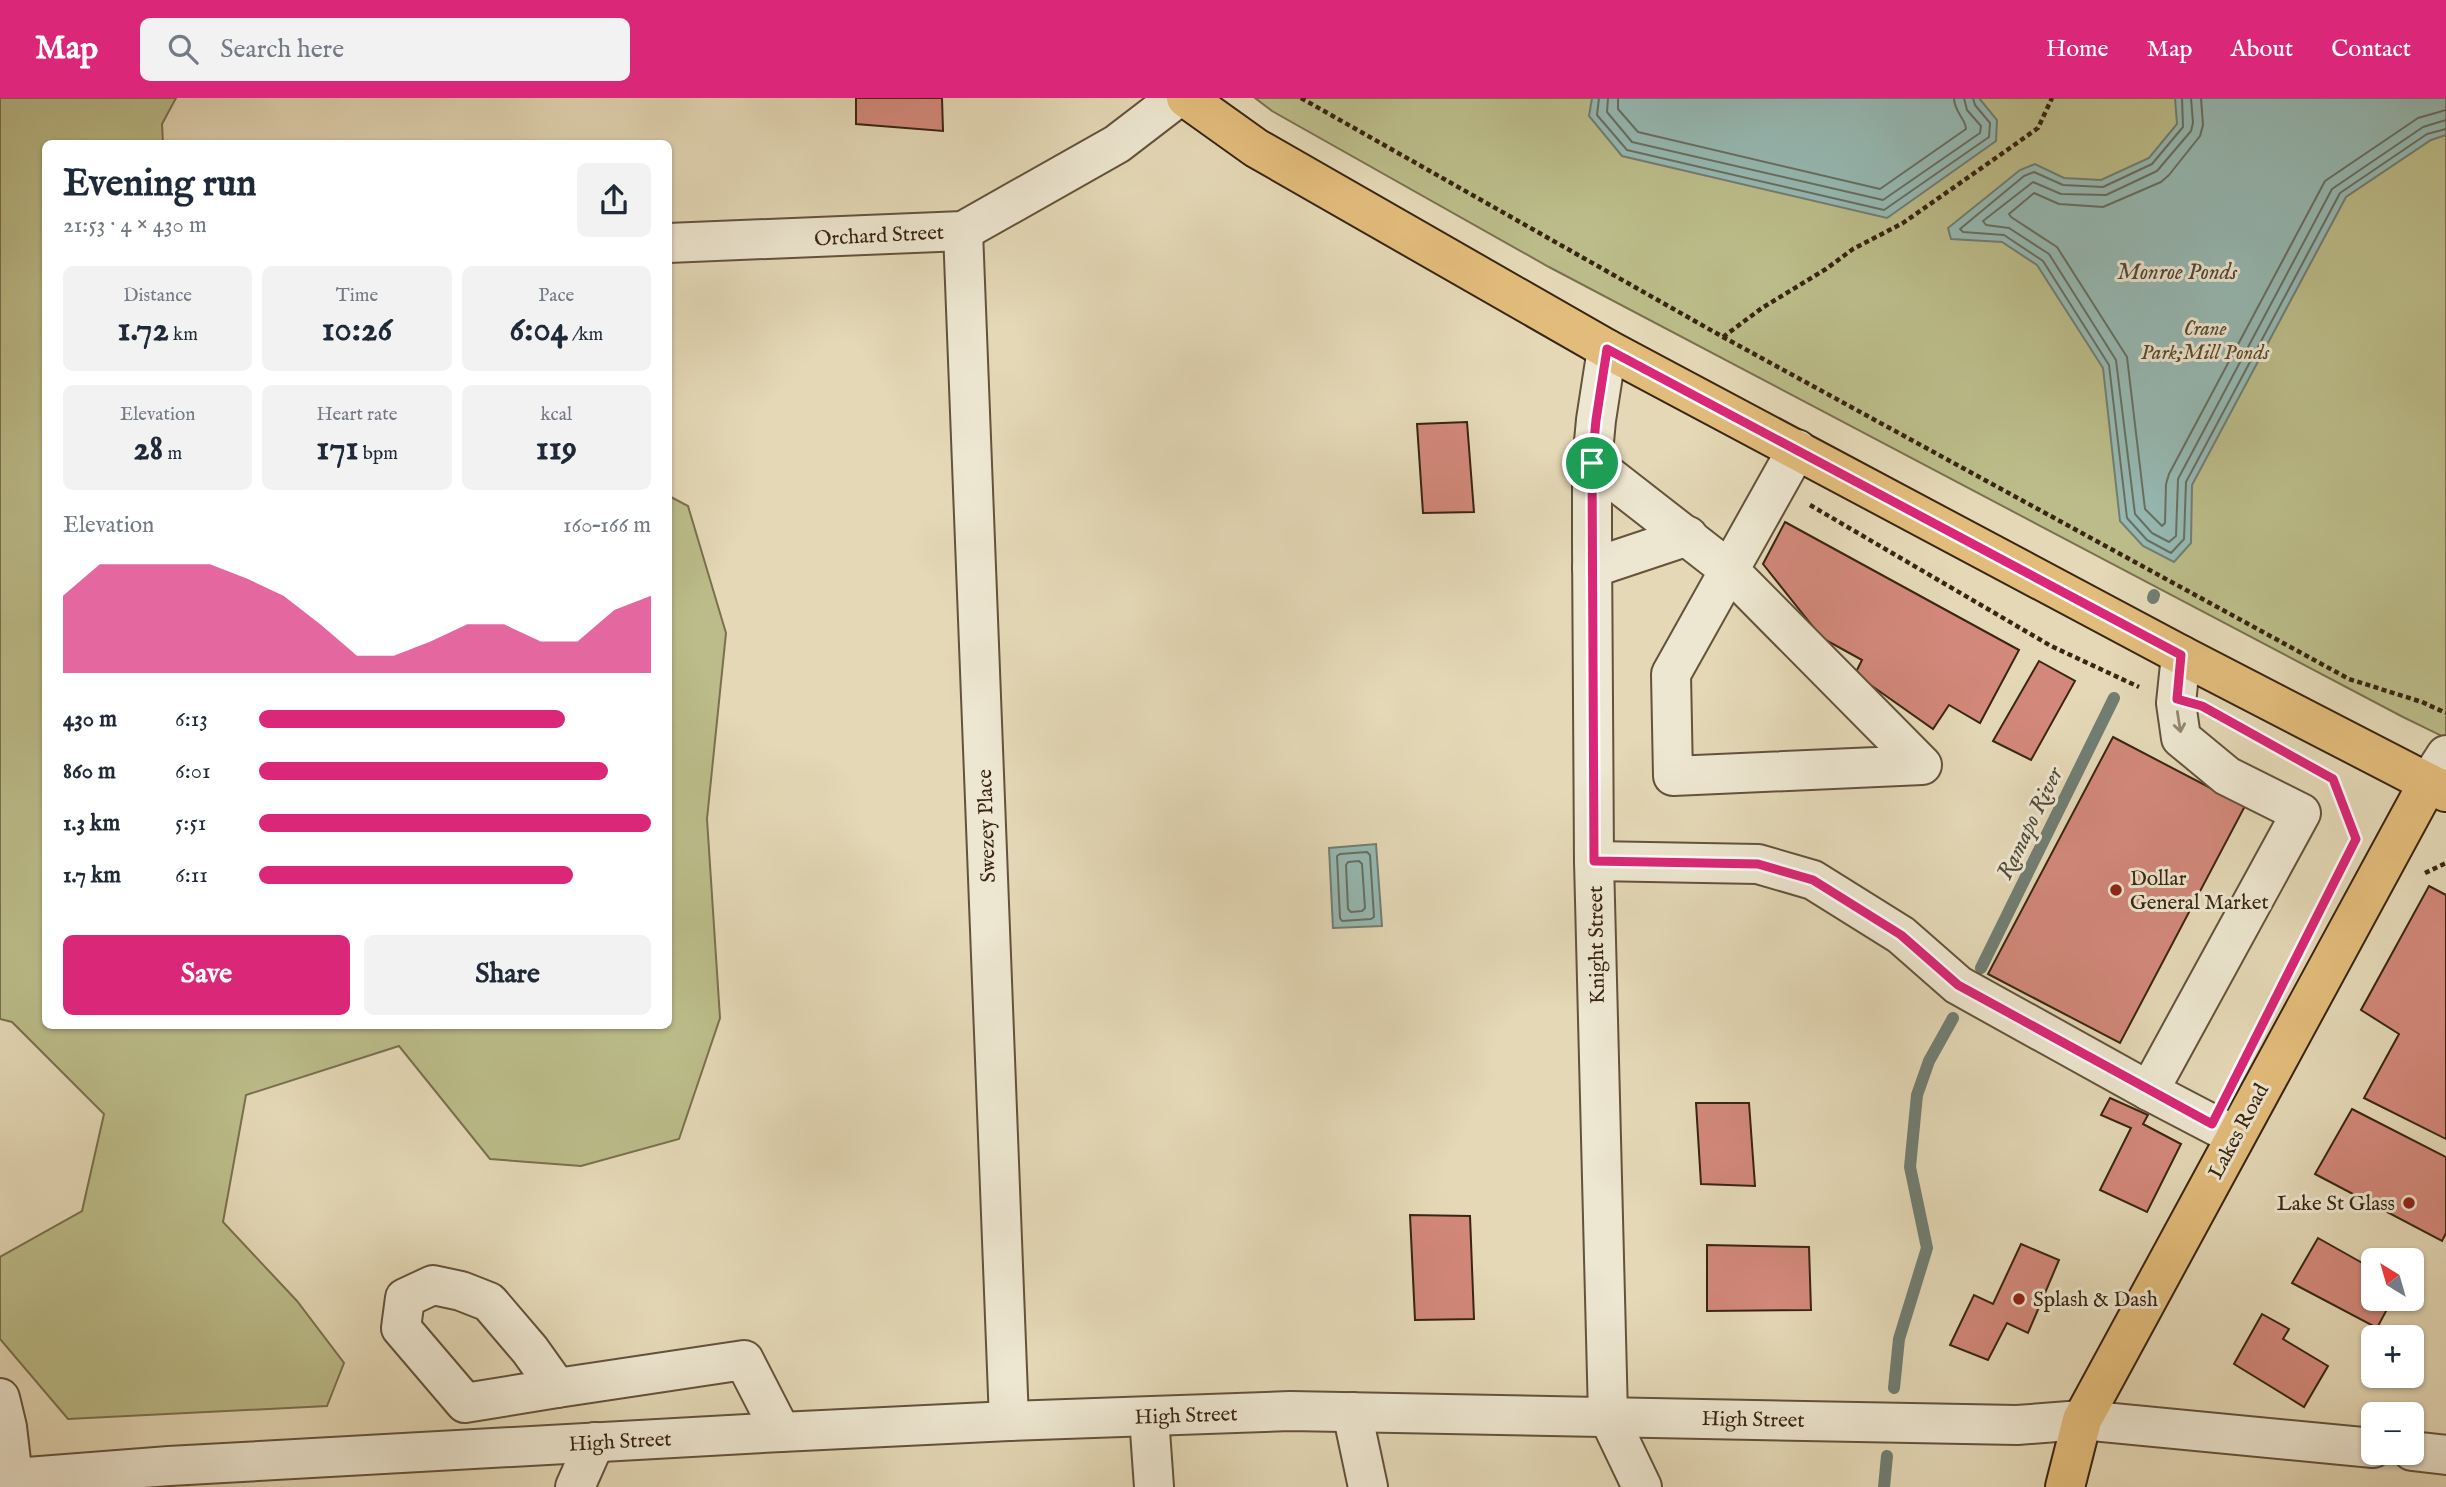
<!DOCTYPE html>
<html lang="en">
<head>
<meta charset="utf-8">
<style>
	:root { --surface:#fff; --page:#f2f2f3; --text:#1f2937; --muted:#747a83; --accent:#db2777 }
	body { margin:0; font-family:"IM FELL English",serif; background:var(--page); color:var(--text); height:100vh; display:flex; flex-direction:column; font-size:26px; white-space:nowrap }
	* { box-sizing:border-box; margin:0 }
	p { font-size:23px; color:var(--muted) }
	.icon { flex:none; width:38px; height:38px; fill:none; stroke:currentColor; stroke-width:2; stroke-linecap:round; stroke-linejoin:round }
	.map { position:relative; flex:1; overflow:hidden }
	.details { position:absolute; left:42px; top:42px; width:630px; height:889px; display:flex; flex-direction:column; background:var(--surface); border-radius:10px; box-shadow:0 2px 5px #0004 }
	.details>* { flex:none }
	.needle { width:46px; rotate:323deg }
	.tools { position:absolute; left:2361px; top:1150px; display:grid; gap:14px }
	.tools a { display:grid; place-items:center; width:63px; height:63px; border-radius:10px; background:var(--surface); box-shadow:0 2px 5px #0004; font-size:35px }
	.pin { position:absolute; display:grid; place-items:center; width:60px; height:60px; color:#fff; margin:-30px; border:4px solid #fff; border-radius:50%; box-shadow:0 2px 7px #0007 }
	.round { display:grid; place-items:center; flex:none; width:74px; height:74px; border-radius:10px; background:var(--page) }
	.head { display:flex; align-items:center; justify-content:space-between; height:119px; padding:0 21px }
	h1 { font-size:38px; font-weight:700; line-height:52px }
	.metrics { display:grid; grid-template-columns:repeat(3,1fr); gap:10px; height:119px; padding:7px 21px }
	.metrics div { display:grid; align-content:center; border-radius:10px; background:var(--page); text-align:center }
	.metrics b { font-size:35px; font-weight:700 }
	.metrics small { font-size:19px; font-weight:400 }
	.metrics p { font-size:19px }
	.chart { height:196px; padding:14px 21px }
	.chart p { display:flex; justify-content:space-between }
	.chart svg { width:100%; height:126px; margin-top:7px; fill:var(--accent); opacity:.7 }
	.button { display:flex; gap:14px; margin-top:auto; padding:14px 21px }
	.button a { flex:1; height:80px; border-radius:10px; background:var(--accent); color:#fff; font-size:28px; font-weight:700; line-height:80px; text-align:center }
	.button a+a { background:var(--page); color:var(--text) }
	ul { padding:0 21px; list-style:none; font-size:23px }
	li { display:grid; grid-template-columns:112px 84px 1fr; align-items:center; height:52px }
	li i { height:18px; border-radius:9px; background:var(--accent) }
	header { display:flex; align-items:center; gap:42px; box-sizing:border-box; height:98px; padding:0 35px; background:var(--accent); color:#fff }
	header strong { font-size:33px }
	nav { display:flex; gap:38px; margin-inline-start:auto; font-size:24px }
	.search { width:490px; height:63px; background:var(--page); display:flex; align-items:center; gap:18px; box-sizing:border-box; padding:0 24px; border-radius:10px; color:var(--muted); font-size:26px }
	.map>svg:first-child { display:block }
	.green { fill:#bbbc89; stroke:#7a704e; stroke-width:2 }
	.water { fill:#96b9b3; stroke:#717e73; stroke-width:2 }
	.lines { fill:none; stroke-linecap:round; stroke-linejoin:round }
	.shore { stroke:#686f62; stroke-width:2 }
	.stream { stroke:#717e73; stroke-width:12 }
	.building { fill:#d2887a; stroke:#392512; stroke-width:2 }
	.minor-casing { stroke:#64523b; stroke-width:42 }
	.major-casing { stroke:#392512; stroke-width:42 }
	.path { stroke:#392512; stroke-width:4.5; stroke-dasharray:5 3.5; stroke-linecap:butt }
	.minor { stroke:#ede6d0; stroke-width:38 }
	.major { stroke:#e2bc7b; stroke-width:38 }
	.oneway { stroke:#938671 }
	.route-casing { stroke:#fff; stroke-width:14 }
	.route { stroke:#db2777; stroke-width:9 }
	.poi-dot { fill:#8f2418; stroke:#ede6d0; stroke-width:2.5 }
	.labels { text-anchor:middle; stroke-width:6; stroke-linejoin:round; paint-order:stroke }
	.street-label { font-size:21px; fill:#392512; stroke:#ede6d0 }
	.park-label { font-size:21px; font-style:italic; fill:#5a4b30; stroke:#ede6d0 }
	.poi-label { font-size:21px; fill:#392512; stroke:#ede6d0; text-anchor:start }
	.water-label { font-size:23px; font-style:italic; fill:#504a3a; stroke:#ede6d0 }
</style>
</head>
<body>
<header>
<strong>Map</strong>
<div class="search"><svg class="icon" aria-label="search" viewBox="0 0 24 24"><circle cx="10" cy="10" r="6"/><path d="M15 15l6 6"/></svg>Search here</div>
<nav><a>Home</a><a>Map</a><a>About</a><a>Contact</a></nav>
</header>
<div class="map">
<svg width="2446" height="1389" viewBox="0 0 2446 1389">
	<rect width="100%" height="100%" fill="#e4d8b6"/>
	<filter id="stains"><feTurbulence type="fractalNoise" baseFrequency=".00286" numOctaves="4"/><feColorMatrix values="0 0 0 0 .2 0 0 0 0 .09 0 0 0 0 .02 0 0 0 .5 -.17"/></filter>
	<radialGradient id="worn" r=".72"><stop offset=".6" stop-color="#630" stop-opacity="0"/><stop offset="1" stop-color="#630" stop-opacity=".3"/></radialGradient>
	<!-- green -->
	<g class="green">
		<polygon points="0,0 176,0 162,26 163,45 46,46 46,928 668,928 669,398 688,408 726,535 707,721 720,920 679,1041 581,1068 490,1061 399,948 246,997 223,1124 297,1203 344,1265 327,1308 68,1321 0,1241 0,1159 82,1113 104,1016 12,924 0,921"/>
		<polygon points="1255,0 2446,0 2446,640 2403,619 1549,169 1272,13"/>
	</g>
	<!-- water -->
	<g class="water">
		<polygon points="1592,0 1979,0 1997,22 1996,43 1887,120 1622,58 1589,18"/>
		<polygon points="2175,0 2446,0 2446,37 2431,42 2346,99 2192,387 2191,445 2174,464 2143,448 2120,423 2103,270 2037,167 2002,144 1951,141 1948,130 2020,72 2035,66 2064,80 2101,82 2149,60 2177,26"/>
		<polygon points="1376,746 1382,828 1333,830 1329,750"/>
	</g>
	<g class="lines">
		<!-- shore -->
		<g class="shore">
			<polyline points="1599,0 1597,17 1627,52 1884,112 1989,39 1990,25 1975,7 1973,0"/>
			<polyline points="1608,0 1607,14 1632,44 1883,102 1980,35 1981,28 1967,12 1964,0"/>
			<path d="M 1618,0 L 1618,11 L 1638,34 L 1880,91 L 1966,31 C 1966,21 1954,14 1954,0"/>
			<polyline points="2182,0 2183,29 2152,66 2103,89 2063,87 2034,74 2024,78 1960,131 1963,134 2004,137 2043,163 2109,267 2127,420 2147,442 2171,455 2184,441 2186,384 2340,95 2427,36 2446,31"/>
			<polyline points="2191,0 2193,25 2191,33 2157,73 2106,97 2061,96 2033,84 1983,123 1986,127 2009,130 2049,156 2116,262 2135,416 2152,435 2169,444 2176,438 2178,381 2332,91 2423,29 2446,22"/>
			<polyline points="2201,0 2203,27 2200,38 2169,77 2161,84 2103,109 2059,106 2034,95 2009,116 2011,119 2057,149 2127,259 2145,411 2162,428 2165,425 2166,386 2169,376 2325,83 2418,20 2446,12"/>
			<polygon points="1367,754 1370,757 1374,819 1371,821 1342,823 1340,820 1337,758 1340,756"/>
			<polygon points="1359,763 1362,766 1365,810 1362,813 1351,814 1348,811 1346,767 1348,764"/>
		</g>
		<!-- stream -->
		<g class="stream">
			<polyline points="2153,500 2154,497"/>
			<polyline points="1981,870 2114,600"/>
			<polyline points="1894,1290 1899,1241 1927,1150 1910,1069 1917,997 1929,963 1953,920"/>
			<polyline points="1884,1389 1887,1358"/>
		</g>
	</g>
	<!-- building -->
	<g class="building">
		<polygon points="856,0 942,0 943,33 856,26"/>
		<polygon points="1467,324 1474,414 1423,415 1417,326"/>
		<polygon points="1785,424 2019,552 1980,625 1949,607 1933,631 1855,576 1862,562 1822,540 1763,466"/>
		<polygon points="2039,563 2075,583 2031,662 1993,643"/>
		<polygon points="2113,639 2245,708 2120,945 1988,876"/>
		<polygon points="2429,788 2446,797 2446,1041 2364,1000 2399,936 2361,912"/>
		<polygon points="2110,1000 2148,1017 2143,1026 2181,1046 2147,1114 2100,1092 2131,1030 2101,1017"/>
		<polygon points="1696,1005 1749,1005 1755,1088 1701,1086"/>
		<polygon points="2352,1011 2446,1059 2446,1135 2442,1143 2315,1076"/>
		<polygon points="1410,1117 1470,1118 1474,1221 1415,1222"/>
		<polygon points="2318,1140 2373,1171 2373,1200 2393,1200 2377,1230 2292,1185"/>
		<polygon points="2021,1146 2059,1162 2028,1235 2007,1225 1988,1262 1950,1247 1974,1197 1993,1206"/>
		<polygon points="1707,1147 1809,1149 1811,1212 1707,1213"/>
		<polygon points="2262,1216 2289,1231 2283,1241 2328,1268 2304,1309 2234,1266"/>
	</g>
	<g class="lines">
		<!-- minor casing -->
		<g class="minor-casing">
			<g id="minor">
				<polyline points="963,133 1009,1323"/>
				<polyline points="668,145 963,133 1117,46 1177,0"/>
				<polyline points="1607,251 1596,322 1592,365 1592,444 1594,763 1608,1318 1642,1389"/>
				<polyline points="1592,365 1728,471 1922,667 1673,678 1671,576 1797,351"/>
				<polyline points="1592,470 1688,438"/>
				<polyline points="2428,685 2446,657"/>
				<polyline points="1594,763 1758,766 1813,782 1901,837 1958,887 2149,993 2235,1038"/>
				<polyline points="2149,993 2301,715 2227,678 2181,640 2176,605 2181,557"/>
				<polygon points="433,1187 461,1193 489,1204 530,1252 557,1290 465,1305 401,1230 405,1200"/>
				<polyline points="557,1290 744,1262 781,1334"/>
				<polyline points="0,1300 7,1329 13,1380"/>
				<polyline points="1352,1314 1368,1389"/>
				<polyline points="1149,1319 1154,1389"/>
				<polyline points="2412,1353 2446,1357"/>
				<polyline points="0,1381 169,1368 781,1334 1009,1323 1290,1313 2017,1327 2082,1322 2373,1350"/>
				<polyline points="575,1389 595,1344"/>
			</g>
		</g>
		<!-- major casing -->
		<g class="major-casing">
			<g id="major">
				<polyline points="1186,0 1256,50 1607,251 2181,557 2446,694"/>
				<polyline points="2065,1389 2082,1322 2428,685"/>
			</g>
		</g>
		<!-- path -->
		<g class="path">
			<polyline points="1301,0 1723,239 2349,581 2422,604 2446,615"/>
			<polyline points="1723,239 1762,210 1826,171 1853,151 1903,125 2010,50 2038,30 2052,0"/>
			<polyline points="1810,407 2051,548 2139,589"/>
			<polyline points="2333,681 2355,738"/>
			<polyline points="2425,775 2446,765"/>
		</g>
		<!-- minor -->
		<use href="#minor" class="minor"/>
		<!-- major -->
		<use href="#major" class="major"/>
	</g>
	<!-- one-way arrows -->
	<defs><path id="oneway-shaft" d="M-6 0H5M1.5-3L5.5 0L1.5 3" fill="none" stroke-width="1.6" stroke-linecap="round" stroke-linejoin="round" transform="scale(1.75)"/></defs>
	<use class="oneway" href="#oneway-shaft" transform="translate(2179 624) rotate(81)"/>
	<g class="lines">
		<!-- route casing -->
		<g class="route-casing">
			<polygon id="route" points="1607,251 2181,557 2177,601 2202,608 2333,681 2356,741 2212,1026 1958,887 1901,837 1813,782 1758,766 1594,763 1592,365 1596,322"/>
		</g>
		<!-- route -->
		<use href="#route" class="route"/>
	</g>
	<!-- markers -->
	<g class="poi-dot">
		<circle cx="2116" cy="792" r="7"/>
		<circle cx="2409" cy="1105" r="7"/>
		<circle cx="2019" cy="1201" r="7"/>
	</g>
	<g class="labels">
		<!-- street labels -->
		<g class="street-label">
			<text transform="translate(879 137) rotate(-3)" y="7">Orchard Street</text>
			<text transform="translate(986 728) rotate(-92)" y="7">Swezey Place</text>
			<text transform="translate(1596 847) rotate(-91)" y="7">Knight Street</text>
			<text transform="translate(2238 1033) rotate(-62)" y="7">Lakes Road</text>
			<text transform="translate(1186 1317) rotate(-2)" y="7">High Street</text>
			<text transform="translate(1753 1321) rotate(1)" y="7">High Street</text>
			<text transform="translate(620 1343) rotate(-3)" y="7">High Street</text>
		</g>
		<!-- park labels -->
		<g class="park-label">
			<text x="2205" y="237">Crane<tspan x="2205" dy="24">Park;Mill Ponds</tspan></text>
		</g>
		<!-- poi labels -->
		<g class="poi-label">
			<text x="2130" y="787">Dollar<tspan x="2130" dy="24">General Market</tspan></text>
			<text x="2395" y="1112" text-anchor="end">Lake St Glass</text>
			<text x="2033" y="1208">Splash &amp; Dash</text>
		</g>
		<!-- water labels -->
		<g class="water-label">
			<text x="2177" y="181">Monroe Ponds</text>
			<text transform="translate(2029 725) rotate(-64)" y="8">Ramapo River</text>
		</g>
	</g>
	<rect width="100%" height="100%" filter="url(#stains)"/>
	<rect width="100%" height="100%" fill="url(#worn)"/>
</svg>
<div class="tools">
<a><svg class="needle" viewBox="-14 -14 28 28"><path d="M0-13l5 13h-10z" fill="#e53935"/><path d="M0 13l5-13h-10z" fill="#747a83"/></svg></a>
<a>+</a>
<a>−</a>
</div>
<div class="pin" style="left:1592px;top:365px;background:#1e9e55"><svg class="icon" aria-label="arrive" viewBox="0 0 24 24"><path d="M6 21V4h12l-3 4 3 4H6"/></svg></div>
<section class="details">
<div class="head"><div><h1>Evening run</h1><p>21:53 · 4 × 430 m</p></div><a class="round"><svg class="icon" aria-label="share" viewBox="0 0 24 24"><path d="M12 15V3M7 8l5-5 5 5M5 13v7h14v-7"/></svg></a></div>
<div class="metrics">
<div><p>Distance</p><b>1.72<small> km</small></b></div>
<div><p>Time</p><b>10:26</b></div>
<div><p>Pace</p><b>6:04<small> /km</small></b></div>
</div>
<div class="metrics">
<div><p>Elevation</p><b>28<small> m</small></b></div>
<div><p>Heart rate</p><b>171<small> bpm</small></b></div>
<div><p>kcal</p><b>119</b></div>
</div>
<div class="chart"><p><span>Elevation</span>160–166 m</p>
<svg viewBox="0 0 160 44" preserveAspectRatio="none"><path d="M0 44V17L10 6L20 6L30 6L40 6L50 11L60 17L70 27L80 38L90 38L100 33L110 27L120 27L130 33L140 33L150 22L160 17V44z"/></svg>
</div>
<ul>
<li><b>430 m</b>6:13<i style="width:78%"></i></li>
<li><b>860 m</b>6:01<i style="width:89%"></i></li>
<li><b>1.3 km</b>5:51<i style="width:100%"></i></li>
<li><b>1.7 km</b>6:11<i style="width:80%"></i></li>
</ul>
<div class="button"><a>Save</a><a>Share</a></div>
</section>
</div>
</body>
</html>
